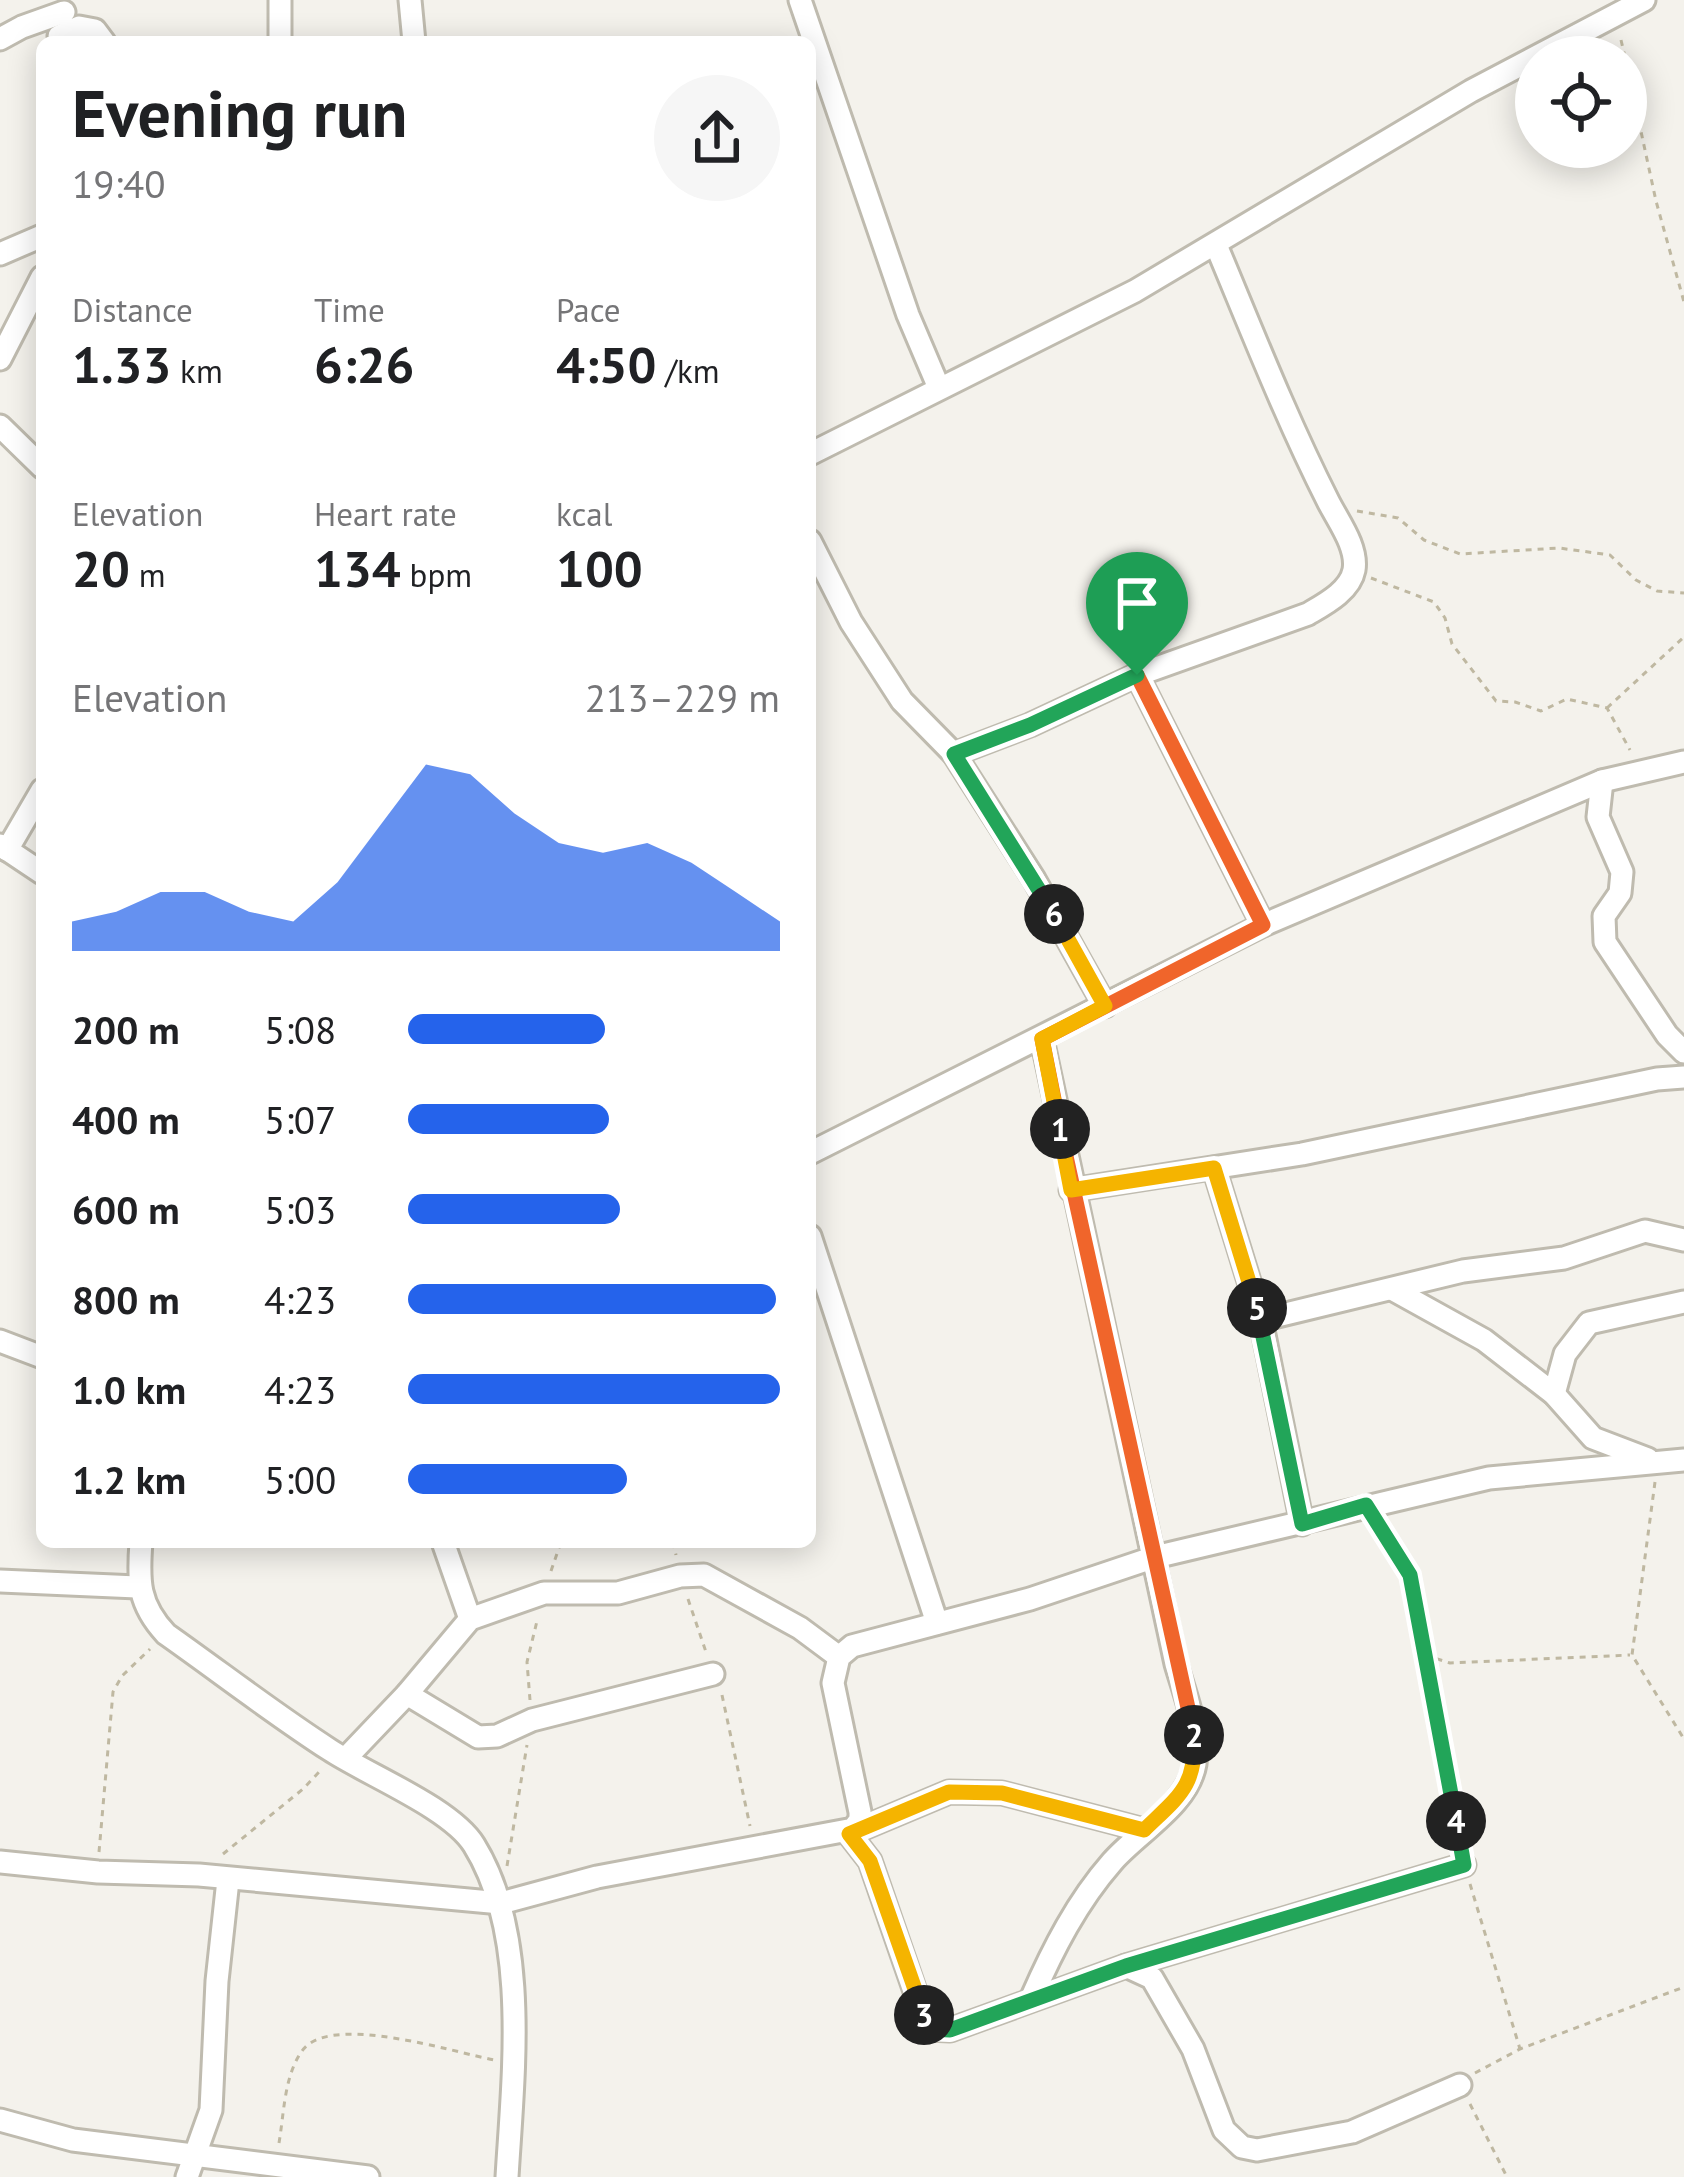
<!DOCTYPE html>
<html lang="en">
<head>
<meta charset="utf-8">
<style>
	:root { --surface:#fff; --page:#f6f6f6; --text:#202124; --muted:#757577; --accent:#2563eb }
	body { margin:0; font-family:"PT Sans",sans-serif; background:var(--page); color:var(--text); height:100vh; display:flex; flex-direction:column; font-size:45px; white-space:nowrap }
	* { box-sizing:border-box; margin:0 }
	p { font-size:39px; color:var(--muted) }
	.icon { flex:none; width:66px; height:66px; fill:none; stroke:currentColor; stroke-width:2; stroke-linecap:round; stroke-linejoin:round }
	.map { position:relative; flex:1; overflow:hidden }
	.drawer { position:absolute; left:36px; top:36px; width:780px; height:1512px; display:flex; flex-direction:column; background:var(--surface); border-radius:18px; box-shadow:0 6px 30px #0003 }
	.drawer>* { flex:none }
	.buttons { position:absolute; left:1515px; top:36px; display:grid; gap:24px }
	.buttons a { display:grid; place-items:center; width:132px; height:132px; border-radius:50%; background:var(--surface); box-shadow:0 6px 30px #0003; font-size:60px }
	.pin { position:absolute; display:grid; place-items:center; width:102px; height:102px; color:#fff; margin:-123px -51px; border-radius:50% 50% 50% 0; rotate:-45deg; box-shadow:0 0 12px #0007 }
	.pin .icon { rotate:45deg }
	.km { position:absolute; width:60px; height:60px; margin:-30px; border-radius:50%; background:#222; color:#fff; font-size:33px; line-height:60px; text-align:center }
	.round { display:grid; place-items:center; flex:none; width:126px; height:126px; border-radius:63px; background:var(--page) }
	.overview { display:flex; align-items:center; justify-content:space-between; height:204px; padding:0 36px }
	h1 { font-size:66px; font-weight:600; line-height:90px }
	.figures { display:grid; grid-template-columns:repeat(3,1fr); gap:18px; height:204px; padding:12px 36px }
	.figures div { display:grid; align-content:center }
	.figures b { font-size:51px; font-weight:600 }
	.figures small { font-size:33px; font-weight:400 }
	.figures p { font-size:33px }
	.chart { height:336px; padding:24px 36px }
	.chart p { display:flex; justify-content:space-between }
	.chart svg { width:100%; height:216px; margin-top:12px; fill:var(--accent); opacity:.7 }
	ul { padding:0 36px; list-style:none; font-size:39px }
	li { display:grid; grid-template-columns:192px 144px 1fr; align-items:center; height:90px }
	li i { height:30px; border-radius:15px; background:var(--accent) }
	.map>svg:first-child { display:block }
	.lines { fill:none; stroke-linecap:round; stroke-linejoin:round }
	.street-casing { stroke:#bfbbaf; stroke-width:27 }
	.path { stroke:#bfb8a1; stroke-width:3; stroke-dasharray:6 6; stroke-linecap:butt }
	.street { stroke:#fff; stroke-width:21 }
	.split-1-casing { stroke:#fff; stroke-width:24 }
	.split-2-casing { stroke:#fff; stroke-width:24 }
	.split-3-casing { stroke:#fff; stroke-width:24 }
	.split-4-casing { stroke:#fff; stroke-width:24 }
	.split-5-casing { stroke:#fff; stroke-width:24 }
	.split-6-casing { stroke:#fff; stroke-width:24 }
	.split-7-casing { stroke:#fff; stroke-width:24 }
	.split-1 { stroke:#f0652b; stroke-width:15 }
	.split-2 { stroke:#f0652b; stroke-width:15 }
	.split-3 { stroke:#f5b400; stroke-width:15 }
	.split-4 { stroke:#22a559; stroke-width:15 }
	.split-5 { stroke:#22a559; stroke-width:15 }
	.split-6 { stroke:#f5b400; stroke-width:15 }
	.split-7 { stroke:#22a559; stroke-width:15 }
</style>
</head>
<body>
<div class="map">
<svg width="1684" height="2177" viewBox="0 0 1684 2177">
	<rect width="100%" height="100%" fill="#f4f2ec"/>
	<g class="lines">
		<!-- street casing -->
		<g class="street-casing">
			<g id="street">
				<polyline points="410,0 414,42"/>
				<polyline points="800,0 908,315 939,388"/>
				<polyline points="59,36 79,27 95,30 104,42"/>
				<polyline points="0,39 22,27 64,12"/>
				<polyline points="280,42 280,0"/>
				<polyline points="0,254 42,236"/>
				<polyline points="0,359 42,277"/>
				<polyline points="0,426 42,467"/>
				<polyline points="810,454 1135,291 1471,91 1644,0"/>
				<polyline points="810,541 851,622 902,701 954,754 1034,879 1105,1006"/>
				<polyline points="1137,675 1263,925"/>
				<path d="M 954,754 L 1030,725 L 1137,675 L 1308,614 C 1325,604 1350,591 1354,570 C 1358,547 1338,521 1328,501 C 1286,418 1252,331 1216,245"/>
				<polyline points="1602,781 1598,817 1622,872 1620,893 1604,916 1605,942 1667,1035 1684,1052"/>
				<polyline points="0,845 42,873"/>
				<polyline points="7,850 42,790"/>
				<polyline points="810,1153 1263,925 1602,781 1684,762"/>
				<polyline points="1214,1168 1261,1320 1302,1524"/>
				<polyline points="1071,1190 1302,1154 1657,1079 1684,1077"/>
				<polyline points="810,1236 937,1623"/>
				<polyline points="1392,1289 1484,1340 1554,1394 1593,1438 1648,1459"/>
				<polyline points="1261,1320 1463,1271 1564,1258 1645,1231 1684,1240"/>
				<polyline points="0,1341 42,1357"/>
				<polyline points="1554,1394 1565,1354 1589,1323 1684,1302"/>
				<path d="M 141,1542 C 138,1581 138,1604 166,1634 C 220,1672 274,1714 330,1750 C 368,1775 451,1808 474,1845 C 530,1935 513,2075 507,2177"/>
				<polyline points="443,1542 470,1619"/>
				<polyline points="0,1581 137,1587"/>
				<polyline points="407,1694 478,1737 497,1736 532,1720 713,1674"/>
				<polyline points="346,1758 407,1694 470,1619 544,1593 618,1593 680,1576 704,1575 800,1628 839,1657"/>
				<polyline points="1144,1830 1002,1793 949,1792 849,1834 870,1861 928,2029 950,2030 1126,1966 1152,1978 1193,2049 1224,2130 1242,2147 1257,2150 1352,2132 1460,2085"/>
				<polyline points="0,1862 98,1872 199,1875 501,1903 597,1877 848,1830 849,1834 860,1820 860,1812 833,1683 839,1657 852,1646 1030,1599 1155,1557 1489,1478 1684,1460"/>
				<polyline points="1126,1966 1464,1865"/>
				<path d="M 1032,1997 C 1053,1949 1077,1902 1112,1862 C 1138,1832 1188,1805 1195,1764 C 1200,1731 1185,1695 1176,1664 L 1042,1039"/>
				<polyline points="0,2120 73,2140 368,2177"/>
				<polyline points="187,2177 211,2110 217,1981 228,1880"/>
			</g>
		</g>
		<!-- path -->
		<g class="path">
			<polyline points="1621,40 1625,57"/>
			<polyline points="1626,62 1656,201 1684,302"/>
			<polyline points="1357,511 1398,518 1424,540 1460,554 1559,548 1610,555 1636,580 1657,591 1684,593"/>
			<polyline points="1371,578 1434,602 1445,618 1452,644 1496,701 1515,702 1541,711 1567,699 1607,708 1630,750"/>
			<polyline points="1607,708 1684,637"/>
			<polyline points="1655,1482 1632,1655 1684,1739"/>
			<polyline points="1381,1526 1410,1575 1460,1846"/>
			<polyline points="673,1542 676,1555"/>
			<polyline points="551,1571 561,1542"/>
			<polyline points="688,1599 706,1652"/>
			<polyline points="1425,1655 1450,1663 1630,1655"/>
			<polyline points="722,1695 750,1826"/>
			<polyline points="530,1700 527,1662 537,1621"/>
			<polyline points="99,1852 113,1692 122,1676 150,1649"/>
			<polyline points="223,1854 303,1789 320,1771"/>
			<polyline points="507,1866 527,1745"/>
			<polyline points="1470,1884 1520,2049"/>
			<polyline points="1475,2073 1520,2049 1684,1987"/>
			<polyline points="1470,2104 1507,2177"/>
			<path d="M 279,2143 C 284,2114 284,2076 302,2051 C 329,2012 453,2052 494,2060"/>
		</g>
		<!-- street -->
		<use href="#street" class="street"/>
	</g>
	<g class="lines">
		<!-- split-1 casing -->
		<g class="split-1-casing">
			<polyline id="split-1" points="1060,1129 1042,1039 1263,925 1137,675"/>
		</g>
		<!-- split-2 casing -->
		<g class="split-2-casing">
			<polyline id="split-2" points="1060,1129 1194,1735"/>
		</g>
		<!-- split-3 casing -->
		<g class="split-3-casing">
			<path id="split-3" d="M 924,2015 L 870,1861 L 849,1834 L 949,1792 L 1002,1793 L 1144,1830 C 1179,1796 1197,1786 1194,1735"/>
		</g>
		<!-- split-4 casing -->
		<g class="split-4-casing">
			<polyline id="split-4" points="924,2015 928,2029 950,2030 1126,1966 1464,1865 1456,1821"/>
		</g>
		<!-- split-5 casing -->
		<g class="split-5-casing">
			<polyline id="split-5" points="1257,1308 1302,1524 1366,1505 1410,1575 1456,1821"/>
		</g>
		<!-- split-6 casing -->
		<g class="split-6-casing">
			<polyline id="split-6" points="1054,914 1105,1006 1042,1039 1071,1190 1214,1168 1257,1308"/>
		</g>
		<!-- split-7 casing -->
		<g class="split-7-casing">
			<polyline id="split-7" points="1054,914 954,754 1030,725 1137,675"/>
		</g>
		<!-- split-1 -->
		<use href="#split-1" class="split-1"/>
		<!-- split-2 -->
		<use href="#split-2" class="split-2"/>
		<!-- split-3 -->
		<use href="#split-3" class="split-3"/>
		<!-- split-4 -->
		<use href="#split-4" class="split-4"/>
		<!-- split-5 -->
		<use href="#split-5" class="split-5"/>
		<!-- split-6 -->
		<use href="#split-6" class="split-6"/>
		<!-- split-7 -->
		<use href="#split-7" class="split-7"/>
	</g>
</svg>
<div class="buttons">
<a><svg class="icon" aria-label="locate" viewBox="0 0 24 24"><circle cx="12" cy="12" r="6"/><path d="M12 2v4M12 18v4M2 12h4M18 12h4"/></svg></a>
</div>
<div class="pin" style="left:1137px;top:675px;background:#1e9e55"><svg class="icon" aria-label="arrive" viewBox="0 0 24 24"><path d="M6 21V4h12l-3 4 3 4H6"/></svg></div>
<b class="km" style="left:1060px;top:1129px">1</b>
<b class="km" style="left:1194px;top:1735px">2</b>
<b class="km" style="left:924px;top:2015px">3</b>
<b class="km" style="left:1456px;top:1821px">4</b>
<b class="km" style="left:1257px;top:1308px">5</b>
<b class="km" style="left:1054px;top:914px">6</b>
<section class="drawer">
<div class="overview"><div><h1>Evening run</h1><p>19:40</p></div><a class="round"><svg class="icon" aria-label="share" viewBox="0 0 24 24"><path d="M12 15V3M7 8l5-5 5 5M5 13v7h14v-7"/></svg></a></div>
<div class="figures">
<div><p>Distance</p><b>1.33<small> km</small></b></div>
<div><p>Time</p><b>6:26</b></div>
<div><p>Pace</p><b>4:50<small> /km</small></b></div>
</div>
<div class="figures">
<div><p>Elevation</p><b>20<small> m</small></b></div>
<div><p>Heart rate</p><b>134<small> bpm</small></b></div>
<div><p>kcal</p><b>100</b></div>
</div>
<div class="chart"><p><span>Elevation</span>213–229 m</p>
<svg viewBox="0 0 160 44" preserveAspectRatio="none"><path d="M0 44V38L10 36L20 32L30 32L40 36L50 38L60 30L70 18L80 6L90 8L100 16L110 22L120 24L130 22L140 26L150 32L160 38V44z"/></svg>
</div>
<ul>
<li><b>200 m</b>5:08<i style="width:53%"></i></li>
<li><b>400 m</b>5:07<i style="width:54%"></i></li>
<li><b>600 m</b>5:03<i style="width:57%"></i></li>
<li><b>800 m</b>4:23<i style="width:99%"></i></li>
<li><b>1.0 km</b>4:23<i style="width:100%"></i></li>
<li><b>1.2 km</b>5:00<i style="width:59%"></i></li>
</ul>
</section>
</div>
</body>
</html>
